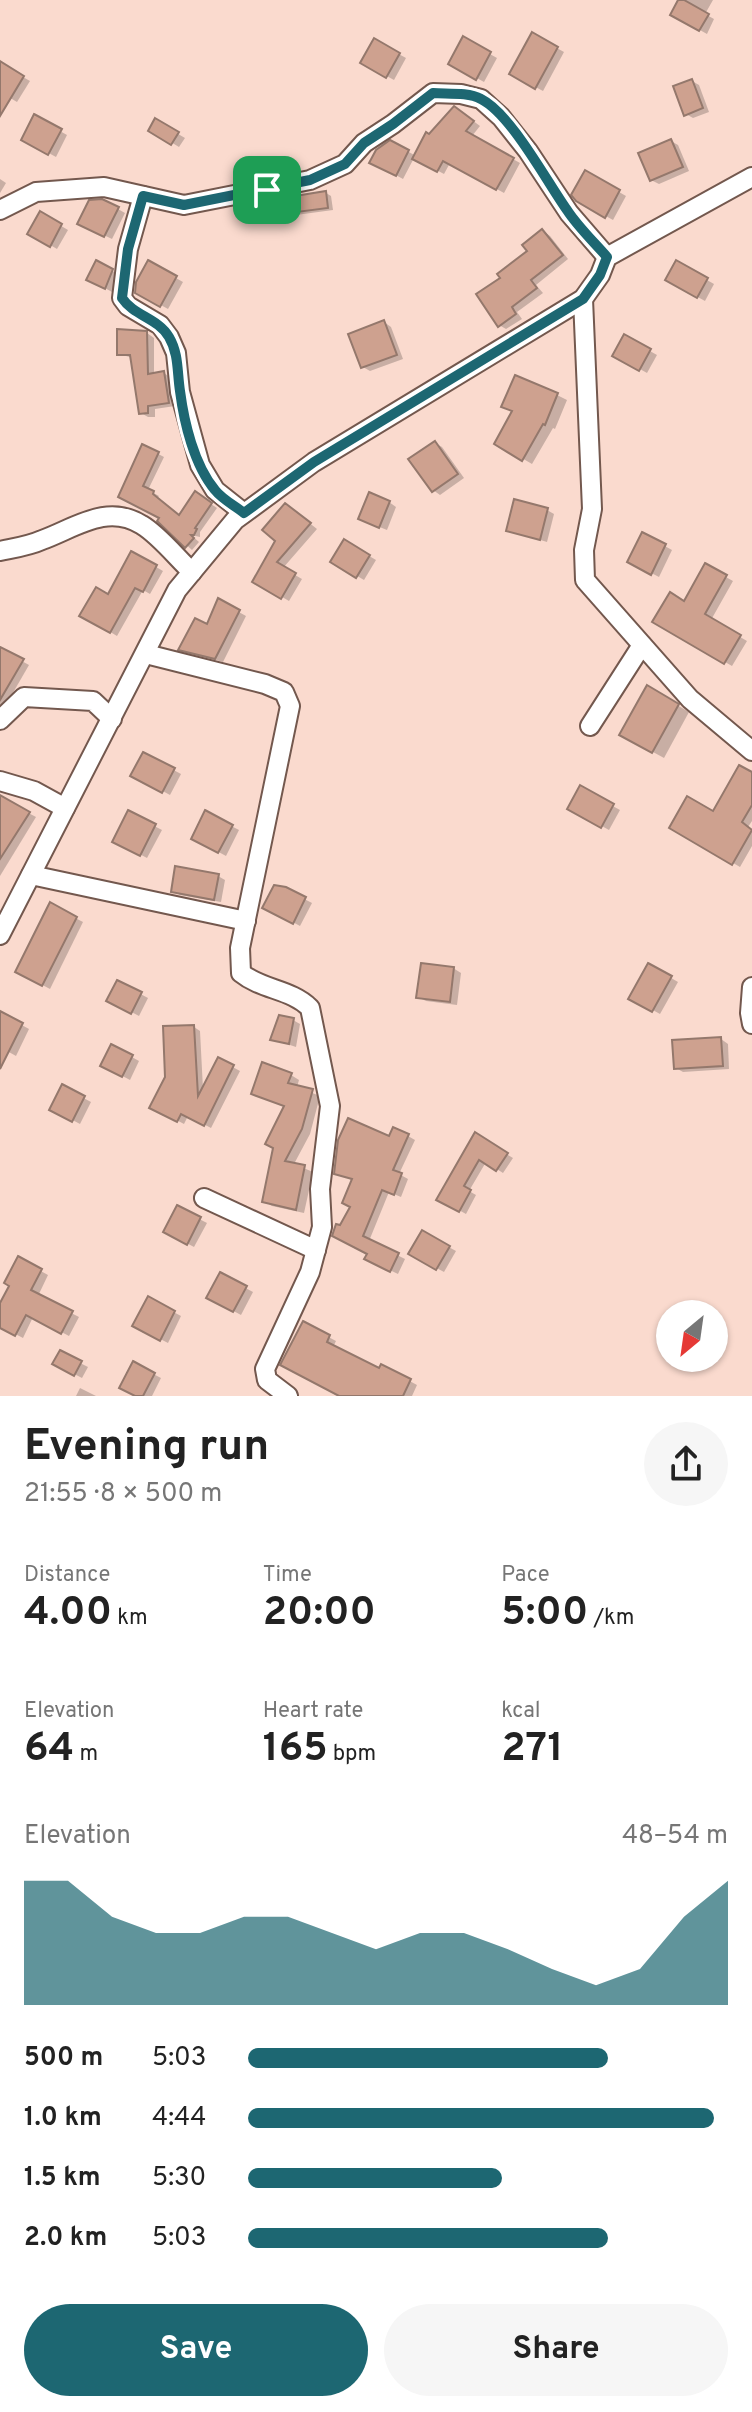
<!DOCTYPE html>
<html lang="en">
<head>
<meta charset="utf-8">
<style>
	:root { --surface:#fff; --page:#f6f6f6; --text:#222; --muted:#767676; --accent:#1d6772 }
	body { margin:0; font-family:Overpass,sans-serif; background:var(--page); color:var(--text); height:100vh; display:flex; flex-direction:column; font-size:30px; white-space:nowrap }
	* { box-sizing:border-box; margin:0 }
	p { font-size:26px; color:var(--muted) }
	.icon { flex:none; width:44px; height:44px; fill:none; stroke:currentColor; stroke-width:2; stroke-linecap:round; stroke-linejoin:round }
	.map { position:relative; height:1396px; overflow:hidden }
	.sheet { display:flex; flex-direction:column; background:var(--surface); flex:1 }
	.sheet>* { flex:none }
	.needle { width:52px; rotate:209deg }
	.fabs { position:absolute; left:656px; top:1300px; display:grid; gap:16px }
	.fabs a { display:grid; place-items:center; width:72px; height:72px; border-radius:50%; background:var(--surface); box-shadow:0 2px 6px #0004; font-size:40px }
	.pin { position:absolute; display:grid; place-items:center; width:68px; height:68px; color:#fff; margin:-34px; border-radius:16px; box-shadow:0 4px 12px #0006 }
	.round { display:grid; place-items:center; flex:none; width:84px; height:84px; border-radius:42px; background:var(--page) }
	.head { display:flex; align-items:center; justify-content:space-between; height:136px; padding:0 24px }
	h1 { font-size:44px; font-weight:700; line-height:60px }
	.figures { display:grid; grid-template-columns:repeat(3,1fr); gap:12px; height:136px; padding:8px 24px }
	.figures div { display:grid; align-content:center }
	.figures b { font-size:40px; font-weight:700 }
	.figures small { font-size:22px; font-weight:400 }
	.figures p { font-size:22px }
	.chart { height:224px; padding:16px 24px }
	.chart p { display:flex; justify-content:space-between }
	.chart svg { width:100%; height:144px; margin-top:8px; fill:var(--accent); opacity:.7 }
	.cta { display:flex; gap:16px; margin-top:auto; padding:16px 24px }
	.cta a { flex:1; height:92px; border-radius:48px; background:var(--accent); color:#fff; font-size:32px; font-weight:700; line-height:92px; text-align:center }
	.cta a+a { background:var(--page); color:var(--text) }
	ul { padding:0 24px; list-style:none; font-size:26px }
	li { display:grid; grid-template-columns:128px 96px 1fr; align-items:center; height:60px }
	li i { height:20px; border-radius:10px; background:var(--accent) }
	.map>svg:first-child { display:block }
	.shadow { fill:#0003 }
	.building { fill:#cea18f; stroke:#94786c; stroke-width:2 }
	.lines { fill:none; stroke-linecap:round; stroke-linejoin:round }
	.street-casing { stroke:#73584e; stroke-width:22 }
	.street { stroke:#fff; stroke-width:18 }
	.route-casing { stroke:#fff; stroke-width:16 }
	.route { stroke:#1d6772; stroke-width:10 }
</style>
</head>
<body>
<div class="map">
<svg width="752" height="1396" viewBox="0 0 752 1396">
	<rect width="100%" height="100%" fill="#fadace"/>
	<!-- shadow -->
	<g class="shadow">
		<polygon points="681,0 713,0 705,14 714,19 707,34 673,15"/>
		<polygon points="533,35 564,52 543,91 511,74"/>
		<polygon points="463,39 497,58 484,82 450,63"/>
		<polygon points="375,41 406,58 394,80 363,63"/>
		<polygon points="2,65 30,81 17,102 0,92"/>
		<polygon points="692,81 699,85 709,112 693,118 686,114"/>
		<polygon points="456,108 480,126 472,136 520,163 504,193 450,163 444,174 414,158 403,179 372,162 391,142 416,156"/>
		<polygon points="35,117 67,135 56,157 23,139"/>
		<polygon points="156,121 185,138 179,147 151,130"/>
		<polygon points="671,141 678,145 689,171 659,184 651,180"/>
		<polygon points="586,173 626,196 613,220 577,200"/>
		<polygon points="0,179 6,183 0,193"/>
		<polygon points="326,193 331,196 333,210 274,218 268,215"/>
		<polygon points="118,209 125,213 112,239 87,227"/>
		<polygon points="41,214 68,230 57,249 30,233"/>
		<polygon points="543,231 550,236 568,259 536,285 543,293 517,312 522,319 506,329 499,325 530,252"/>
		<polygon points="97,263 120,275 112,292 89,279"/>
		<polygon points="149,263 183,282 168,309 137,292"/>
		<polygon points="677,263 714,284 705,301 667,280"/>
		<polygon points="384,322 391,327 403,359 370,371 363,367"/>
		<polygon points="147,333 154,338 154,375 164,373 171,378 175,406 155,409 155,417 148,417 141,413 133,358 119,354"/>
		<polygon points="625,337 657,355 647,373 615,355"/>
		<polygon points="557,395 567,400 555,429 553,428 532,464 496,443"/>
		<polygon points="435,443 442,447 464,478 440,495 433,490"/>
		<polygon points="143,446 164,457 148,490 159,496 157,499 180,517 196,494 217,508 200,532 200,537 191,535 199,542 192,550 160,521 162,518 120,496"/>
		<polygon points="389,502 396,507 387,530 367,522"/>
		<polygon points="293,510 317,529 283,568 302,579 289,601 255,581"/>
		<polygon points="547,510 554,514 547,542 508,530"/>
		<polygon points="643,534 672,550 659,577 630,562"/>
		<polygon points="344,541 376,560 364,580 332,561"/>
		<polygon points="132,553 163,571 150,594 143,590 117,636 82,615 108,596"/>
		<polygon points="706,566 733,581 711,620 747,641 732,666 654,621 685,604"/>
		<polygon points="219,601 246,616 223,662 181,649 208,627"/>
		<polygon points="0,649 29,665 3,710 0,709"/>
		<polygon points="647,688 689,712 664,758 622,735"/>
		<polygon points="144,754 181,774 170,795 133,775"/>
		<polygon points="752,774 752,821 748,827 752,829 752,846 740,867 672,827 714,814"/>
		<polygon points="580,788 620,810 609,830 569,808"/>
		<polygon points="2,799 36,817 0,876 0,803"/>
		<polygon points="129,813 162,830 147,858 115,841"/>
		<polygon points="206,813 239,830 226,856 193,838"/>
		<polygon points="218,876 225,880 221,902 180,895 173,891"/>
		<polygon points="285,889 312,903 300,926 265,907"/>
		<polygon points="50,905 83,922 50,989 18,972"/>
		<polygon points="649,965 678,982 660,1014 631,998"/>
		<polygon points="453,968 461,973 457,1005 426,1001 418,997"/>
		<polygon points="118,982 148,998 139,1016 109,1000"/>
		<polygon points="0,1013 29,1029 16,1056 0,1047"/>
		<polygon points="293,1020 300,1024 296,1047 272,1039"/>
		<polygon points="194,1027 200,1031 203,1089 218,1059 240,1071 211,1128 188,1116 184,1124 152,1107"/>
		<polygon points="721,1039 728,1044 729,1069 683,1072 676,1068"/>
		<polygon points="112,1046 139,1061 130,1080 102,1065"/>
		<polygon points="291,1075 299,1080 297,1087 320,1096 310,1134 294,1164 313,1172 304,1213 272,1206 264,1201 286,1107 254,1093"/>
		<polygon points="63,1087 91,1102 80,1124 52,1109"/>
		<polygon points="475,1135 513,1158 503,1173 486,1162 469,1191 476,1195 466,1214 439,1199"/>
		<polygon points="408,1136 415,1140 399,1174 408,1179 401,1197 389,1192 369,1241 405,1259 398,1274 373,1262 369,1253 341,1228 352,1207 354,1180 336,1173 390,1139"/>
		<polygon points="178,1208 207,1223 194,1247 166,1232"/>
		<polygon points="423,1233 456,1251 444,1272 411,1254"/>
		<polygon points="19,1259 48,1275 38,1296 79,1317 69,1336 33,1317 23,1338 0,1326 0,1308 12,1285"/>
		<polygon points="221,1275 253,1292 241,1315 209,1298"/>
		<polygon points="149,1299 181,1316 168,1343 135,1326"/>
		<polygon points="304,1324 336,1341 333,1347 380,1371 382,1366 417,1385 412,1396 342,1396"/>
		<polygon points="60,1353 88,1367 82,1378 55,1364"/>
		<polygon points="134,1364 161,1378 152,1396 138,1396"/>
		<polygon points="80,1388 96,1396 76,1396"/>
	</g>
	<!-- building -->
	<g class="building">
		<polygon points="678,0 684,0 709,14 699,31 670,15"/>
		<polygon points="532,32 558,47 535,89 509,74"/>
		<polygon points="463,36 491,52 476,80 448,64"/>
		<polygon points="374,38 400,53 386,78 360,63"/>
		<polygon points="0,61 24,76 0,116"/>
		<polygon points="692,79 703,108 684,116 673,86"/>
		<polygon points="454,106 474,121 466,131 514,158 496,190 443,161 437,172 412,159 426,132 429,134"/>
		<polygon points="34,114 62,129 48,155 21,140"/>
		<polygon points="155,118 179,132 171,145 148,131"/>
		<polygon points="671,139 683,167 650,181 638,153"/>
		<polygon points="390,140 409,150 396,176 369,163 376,150"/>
		<polygon points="585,170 620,190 605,218 576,201 571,195"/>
		<polygon points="326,191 328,208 266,216 264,201"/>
		<polygon points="102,199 119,207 104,237 77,224 89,200"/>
		<polygon points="40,211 62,224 50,247 27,234"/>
		<polygon points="542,229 563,255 531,280 537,288 512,307 516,314 498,327 476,294 500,278 497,274 527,251 522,245"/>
		<polygon points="96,260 113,269 105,289 86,280"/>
		<polygon points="148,260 177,276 160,307 135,293 136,282"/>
		<polygon points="676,260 708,278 697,298 665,280"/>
		<polygon points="384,320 397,355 361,368 348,334"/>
		<polygon points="117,329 147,331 148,374 164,371 169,403 148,406 148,413 139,414 130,355 117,355"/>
		<polygon points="624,334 651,349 639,371 612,356"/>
		<polygon points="515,375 558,393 545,425 543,424 522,461 494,444 512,411 501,407"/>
		<polygon points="435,441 458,474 432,492 408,459"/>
		<polygon points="142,444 159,452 143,486 154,491 153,494 179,515 195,491 212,503 195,528 197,529 194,535 191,535 194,538 185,548 157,521 159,518 118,497"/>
		<polygon points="369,492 390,501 379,528 358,519"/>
		<polygon points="514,499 548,508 540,540 506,531"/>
		<polygon points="285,503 311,523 277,562 296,573 281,599 252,582 275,541 262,530"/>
		<polygon points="642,532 666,544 651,575 627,562"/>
		<polygon points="344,539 370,555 356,578 330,562"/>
		<polygon points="131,551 157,565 143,592 135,588 110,633 79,616 96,587 108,594"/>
		<polygon points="705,563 727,575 705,614 741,635 724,664 652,622 670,592 684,601"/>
		<polygon points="218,598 240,610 215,659 178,650 195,618 207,624"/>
		<polygon points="0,647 24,659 0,700"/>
		<polygon points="647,685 679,704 652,753 619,735"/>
		<polygon points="143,752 175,768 162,793 130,776"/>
		<polygon points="739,765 752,772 752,805 742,822 752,830 732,865 669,828 687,796 713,811"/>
		<polygon points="580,785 614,804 601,828 567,809"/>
		<polygon points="0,795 30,812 0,859"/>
		<polygon points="128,810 156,824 140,856 112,842"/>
		<polygon points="205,810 233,825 218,853 191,839"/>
		<polygon points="175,866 219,874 214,900 171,892"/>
		<polygon points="274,885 286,887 306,897 293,924 262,908"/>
		<polygon points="50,902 77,917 42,986 15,972"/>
		<polygon points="421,963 454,967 450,1002 416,998"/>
		<polygon points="648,963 672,976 652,1012 628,999"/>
		<polygon points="117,980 142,992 131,1014 106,1001"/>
		<polygon points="0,1011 23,1023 0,1069"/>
		<polygon points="279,1015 294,1018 289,1044 270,1040"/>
		<polygon points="194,1025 198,1096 218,1057 234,1065 204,1126 181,1114 177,1122 149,1108 165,1077 163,1026"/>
		<polygon points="721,1037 723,1066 674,1069 672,1040"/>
		<polygon points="111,1044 133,1055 122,1077 100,1066"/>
		<polygon points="262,1062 292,1073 288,1083 313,1089 302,1129 285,1161 305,1165 296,1210 262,1202 273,1148 265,1144 284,1106 251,1094"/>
		<polygon points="62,1084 85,1096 72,1122 49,1110"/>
		<polygon points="348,1118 389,1136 393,1127 409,1134 393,1170 402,1173 394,1195 382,1190 363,1236 399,1253 390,1272 364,1259 367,1254 332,1236 336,1224 340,1225 350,1207 342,1203 352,1179 334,1174 338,1140"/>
		<polygon points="475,1132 508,1153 496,1171 479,1160 464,1186 471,1190 459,1212 436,1200"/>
		<polygon points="177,1205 201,1217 187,1245 163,1232"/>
		<polygon points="422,1230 450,1246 436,1270 408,1254"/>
		<polygon points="18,1256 42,1269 31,1290 73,1311 61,1334 26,1315 15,1336 0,1328 0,1303 9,1286 4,1283"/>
		<polygon points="220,1272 247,1286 233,1312 206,1298"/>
		<polygon points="148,1296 175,1311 160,1341 132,1326"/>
		<polygon points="303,1321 330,1335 327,1342 379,1368 381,1364 411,1379 403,1396 339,1396 280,1365"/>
		<polygon points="60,1350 82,1361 74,1376 52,1364"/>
		<polygon points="133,1361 155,1373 143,1396 135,1396 119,1388"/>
	</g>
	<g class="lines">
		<!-- street casing -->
		<g class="street-casing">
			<g id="street">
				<polyline points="143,196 128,249 122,298 128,306 160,325 169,337 176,353 180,392 200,465 215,490 244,513"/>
				<polyline points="0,210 36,192 104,187 184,205 310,180 345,164 364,143 393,124 433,93 461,94 481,99 501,117 528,151 569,213 607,257"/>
				<polyline points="583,299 592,509 584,550 585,580 690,699 752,751"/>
				<path d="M 0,551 C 14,548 29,546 42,540 C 75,528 107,503 142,525 C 159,535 177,558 192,572"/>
				<path d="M 146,654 L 265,684 L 284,692 L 290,706 L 240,948 L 241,973 C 262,990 291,989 310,1008 L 330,1106 L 320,1189 L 322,1227 L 310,1272 L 265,1369 L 267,1380 L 288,1396"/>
				<polyline points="0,720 24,697 93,701 112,719"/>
				<polyline points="590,726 642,645"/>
				<polyline points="0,781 34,791 65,808"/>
				<polyline points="31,875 246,921"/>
				<polyline points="0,935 177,590 235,520 314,462 583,299 600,275 607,257 752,177"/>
				<polyline points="752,987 750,1013 752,1024"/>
				<polyline points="204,1198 316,1250"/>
			</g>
		</g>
		<!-- street -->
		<use href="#street" class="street"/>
	</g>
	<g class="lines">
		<!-- route casing -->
		<g class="route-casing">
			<path id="route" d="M 433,93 C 448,94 468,92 481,99 C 511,114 547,182 567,210 C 578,227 594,242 607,257 L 600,275 L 583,299 L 314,462 L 244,513 C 235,506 222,499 215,490 C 194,465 184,422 180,391 C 177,372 179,354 169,337 C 158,318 134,316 122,298 L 128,249 L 143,196 L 184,205 L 310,180 L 345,164 L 364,143 L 393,124 Z"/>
		</g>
		<!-- route -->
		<use href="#route" class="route"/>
	</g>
</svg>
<div class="fabs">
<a><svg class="needle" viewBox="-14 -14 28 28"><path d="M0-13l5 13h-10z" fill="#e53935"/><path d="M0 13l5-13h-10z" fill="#767676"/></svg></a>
</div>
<div class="pin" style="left:267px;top:190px;background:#1e9e55"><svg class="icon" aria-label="arrive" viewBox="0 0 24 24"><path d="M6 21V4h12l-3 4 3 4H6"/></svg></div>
</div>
<section class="sheet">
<div class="head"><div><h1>Evening run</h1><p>21:55 · 8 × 500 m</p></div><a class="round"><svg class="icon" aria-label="share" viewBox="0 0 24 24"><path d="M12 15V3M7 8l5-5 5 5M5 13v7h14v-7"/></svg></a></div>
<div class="figures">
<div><p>Distance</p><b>4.00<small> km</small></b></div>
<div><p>Time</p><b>20:00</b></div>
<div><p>Pace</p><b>5:00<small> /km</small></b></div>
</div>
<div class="figures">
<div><p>Elevation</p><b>64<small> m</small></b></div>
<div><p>Heart rate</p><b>165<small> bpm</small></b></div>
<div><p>kcal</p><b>271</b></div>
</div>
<div class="chart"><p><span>Elevation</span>48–54 m</p>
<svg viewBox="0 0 160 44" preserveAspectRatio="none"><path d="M0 44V6L10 6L20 17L30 22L40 22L50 17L60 17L70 22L80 27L90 22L100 22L110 27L120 33L130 38L140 33L150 17L160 6V44z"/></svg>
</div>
<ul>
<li><b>500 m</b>5:03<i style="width:75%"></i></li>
<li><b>1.0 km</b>4:44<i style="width:97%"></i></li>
<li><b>1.5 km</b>5:30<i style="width:53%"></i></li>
<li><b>2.0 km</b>5:03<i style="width:75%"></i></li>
</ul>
<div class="cta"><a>Save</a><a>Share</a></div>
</section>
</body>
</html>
